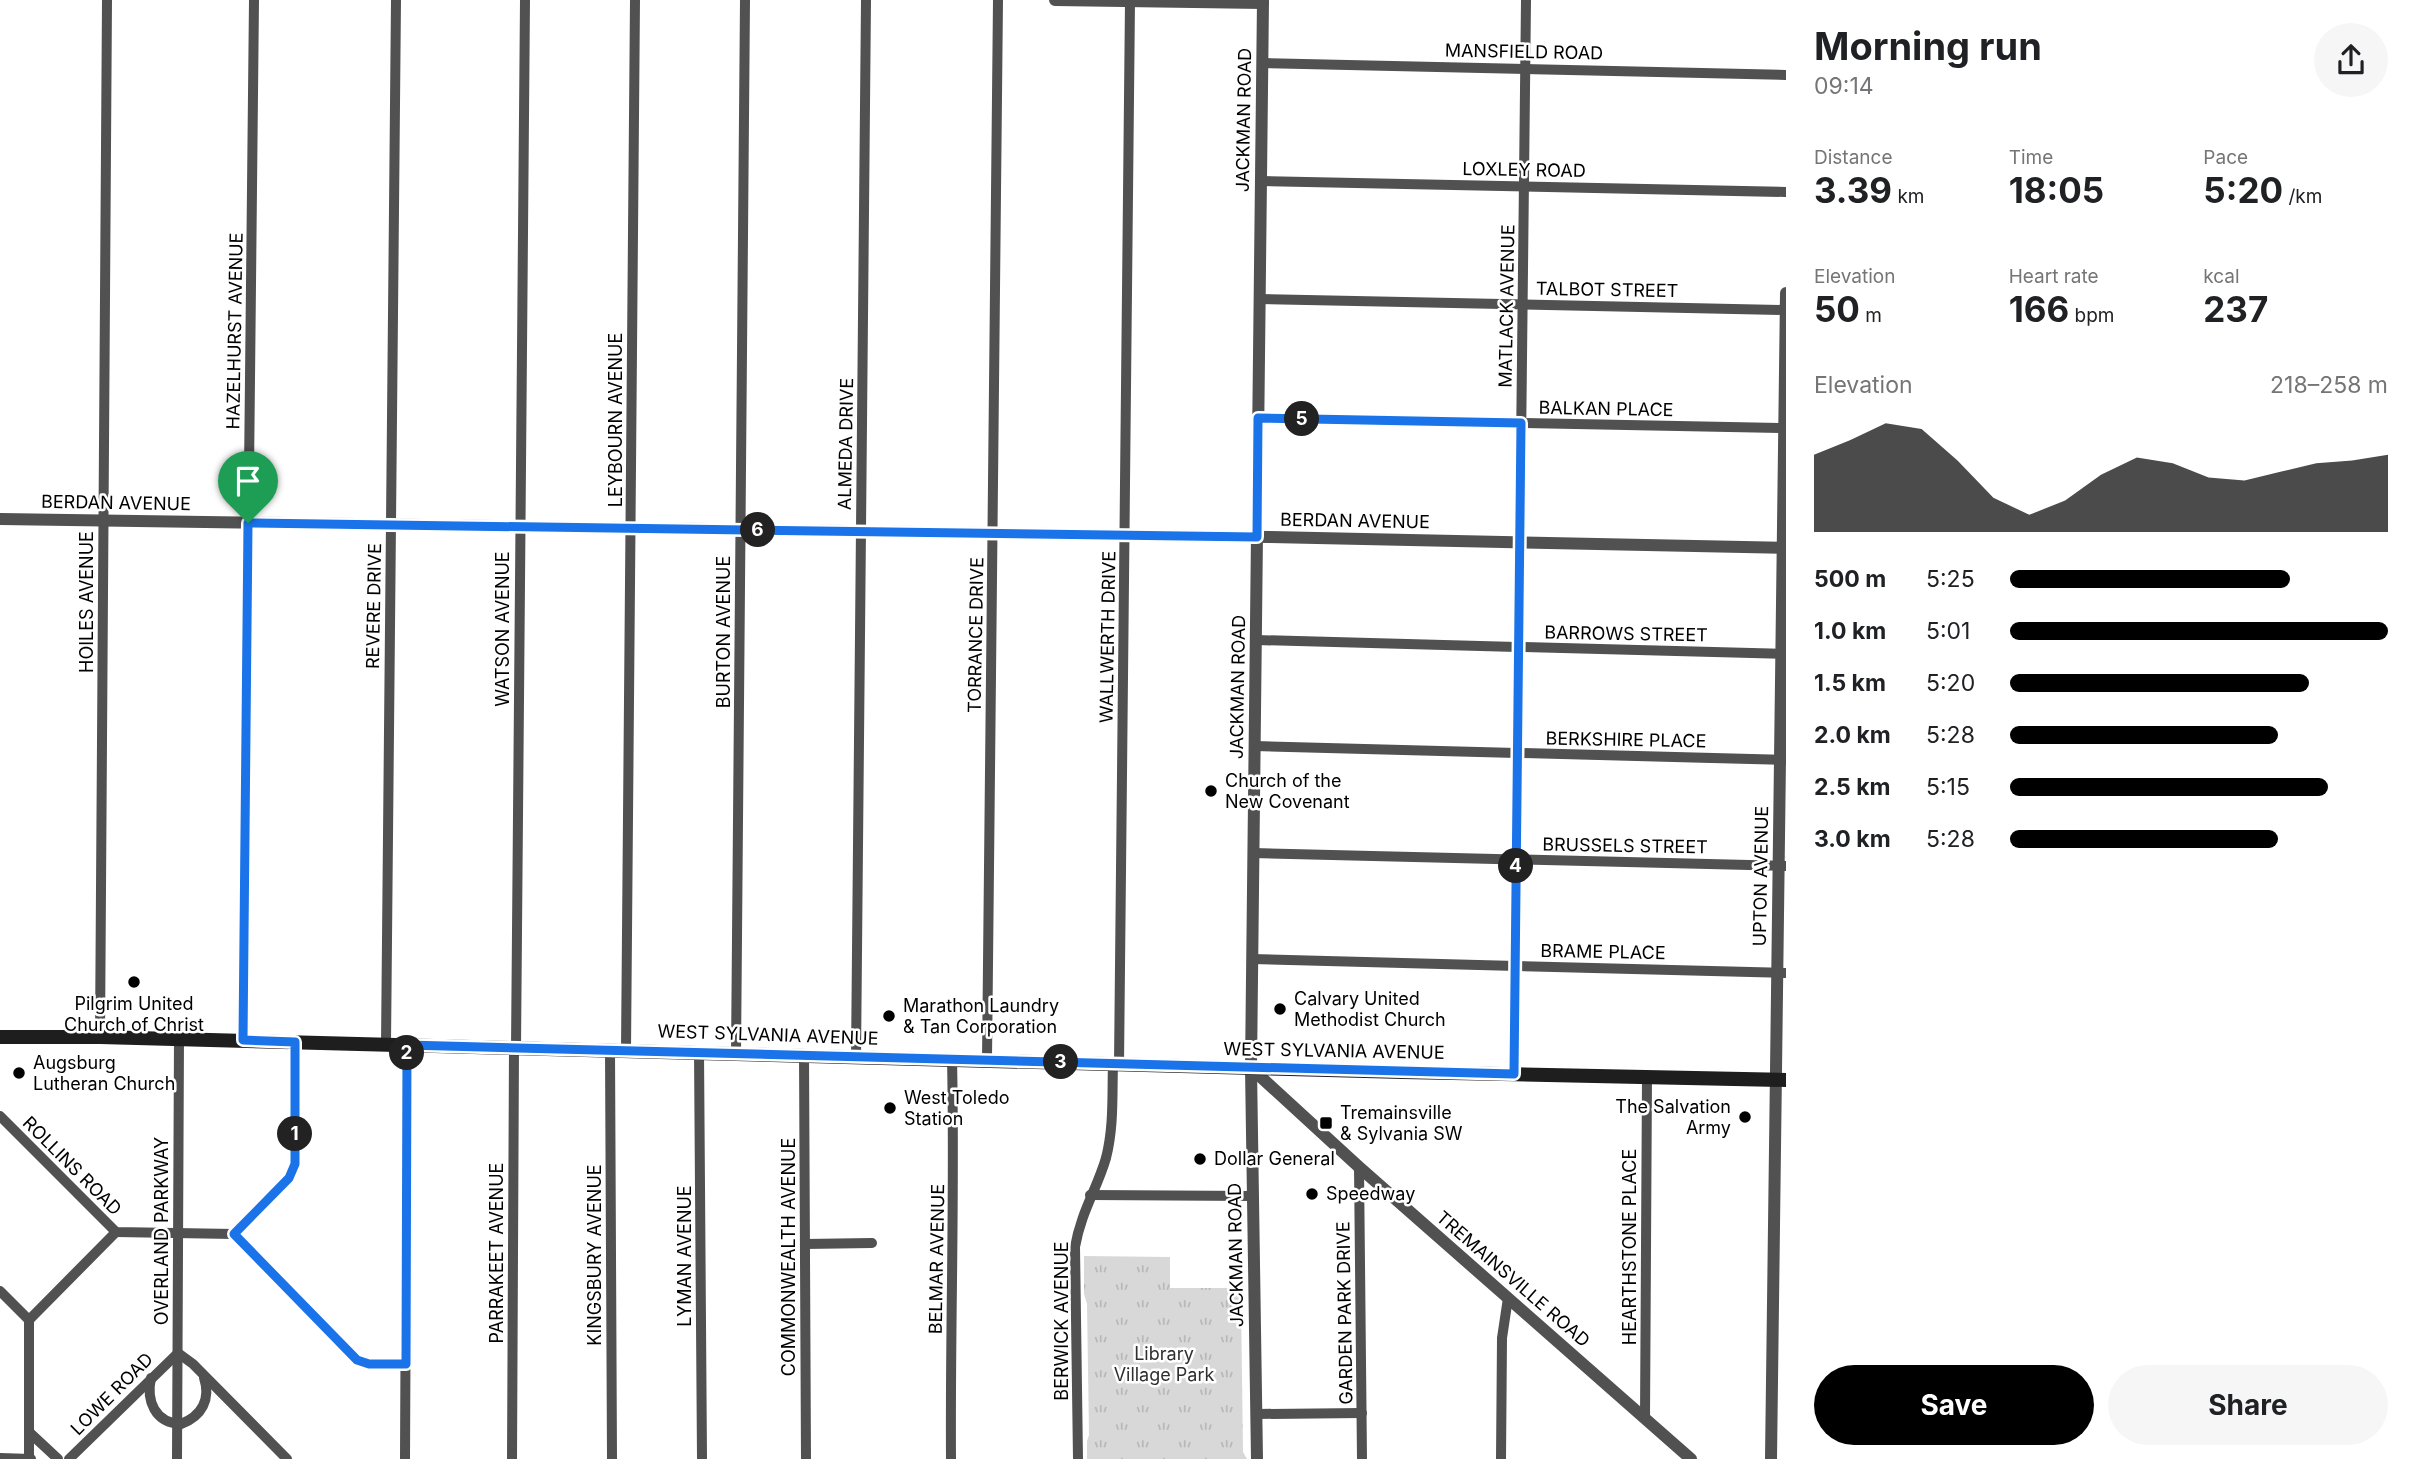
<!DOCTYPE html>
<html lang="en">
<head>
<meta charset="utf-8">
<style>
	:root { --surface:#fff; --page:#f6f6f6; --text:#202124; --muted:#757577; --accent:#000 }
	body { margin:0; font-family:Inter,sans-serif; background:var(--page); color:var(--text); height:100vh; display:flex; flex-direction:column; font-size:26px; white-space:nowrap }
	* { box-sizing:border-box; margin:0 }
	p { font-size:23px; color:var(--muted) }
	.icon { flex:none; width:38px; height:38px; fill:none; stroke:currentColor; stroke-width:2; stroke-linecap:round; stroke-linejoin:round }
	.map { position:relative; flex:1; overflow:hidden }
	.details { display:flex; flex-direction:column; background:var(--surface); width:630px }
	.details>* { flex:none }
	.pin { position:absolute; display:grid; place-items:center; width:60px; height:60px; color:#fff; margin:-72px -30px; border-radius:50% 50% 50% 0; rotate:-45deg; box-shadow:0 0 7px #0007 }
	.pin .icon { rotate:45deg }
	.km { position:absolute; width:35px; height:35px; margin:-18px; border-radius:50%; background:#222; color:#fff; font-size:19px; line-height:35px; text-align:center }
	.round { display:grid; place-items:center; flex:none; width:74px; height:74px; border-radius:37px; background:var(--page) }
	.overview { display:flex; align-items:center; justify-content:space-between; height:119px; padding:0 28px }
	h1 { font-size:38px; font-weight:700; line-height:52px }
	.stats { display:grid; grid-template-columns:repeat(3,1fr); gap:10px; height:119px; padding:7px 28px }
	.stats div { display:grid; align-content:center }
	.stats b { font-size:35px; font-weight:700 }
	.stats small { font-size:19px; font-weight:400 }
	.stats p { font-size:19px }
	.chart { height:196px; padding:14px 28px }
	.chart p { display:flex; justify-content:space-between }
	.chart svg { width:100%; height:126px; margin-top:7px; fill:var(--accent); opacity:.7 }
	.cta { display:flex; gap:14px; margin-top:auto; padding:14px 28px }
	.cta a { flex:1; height:80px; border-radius:42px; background:var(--accent); color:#fff; font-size:28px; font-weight:700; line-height:80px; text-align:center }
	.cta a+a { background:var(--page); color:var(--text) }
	ul { padding:0 28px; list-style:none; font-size:23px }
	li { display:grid; grid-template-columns:112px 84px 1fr; align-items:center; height:52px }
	li i { height:18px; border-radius:9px; background:var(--accent) }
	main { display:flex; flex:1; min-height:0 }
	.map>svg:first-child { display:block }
	.park { fill:url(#park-tufts) }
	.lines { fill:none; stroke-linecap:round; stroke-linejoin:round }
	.minor { stroke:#515151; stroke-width:10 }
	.tertiary { stroke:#515151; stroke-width:12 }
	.secondary { stroke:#1e1e1e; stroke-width:14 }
	.route-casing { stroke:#fff; stroke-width:14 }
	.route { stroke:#1a73e8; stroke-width:9 }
	.poi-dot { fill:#000; stroke:#fff; stroke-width:2.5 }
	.labels { text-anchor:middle; stroke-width:5; stroke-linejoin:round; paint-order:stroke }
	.street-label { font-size:18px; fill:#000; stroke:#fff }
	.poi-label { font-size:18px; fill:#000; stroke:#fff; text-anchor:start }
	.park-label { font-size:18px; fill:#2f2f2f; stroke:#fff }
</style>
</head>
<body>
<main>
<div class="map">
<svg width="1786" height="1459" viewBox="0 0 1786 1459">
	<defs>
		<pattern id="park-tufts" width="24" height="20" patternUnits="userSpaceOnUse" patternTransform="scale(1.75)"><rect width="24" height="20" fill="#d8d8d8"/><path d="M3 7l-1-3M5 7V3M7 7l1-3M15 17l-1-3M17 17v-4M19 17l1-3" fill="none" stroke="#b8b8b8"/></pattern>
	</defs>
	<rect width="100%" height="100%" fill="#fff"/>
	<!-- park -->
	<polygon class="park" points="1084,1256 1170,1257 1170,1288 1244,1288 1241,1301 1243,1452 1247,1459 1087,1459 1087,1441 1089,1435 1087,1304 1084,1294"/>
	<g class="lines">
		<!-- minor -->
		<g class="minor">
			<polyline points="1262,63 1786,75"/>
			<polyline points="1261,181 1786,192"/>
			<polyline points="1259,299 1785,310"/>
			<polyline points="1258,418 1785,428"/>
			<polyline points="1256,640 1785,654"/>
			<polyline points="1255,746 1786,760"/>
			<polyline points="1253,853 1786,866"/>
			<polyline points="1252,959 1786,973"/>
			<polyline points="100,1037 107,0"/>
			<polyline points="243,1040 254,0"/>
			<polyline points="386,1044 396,0"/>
			<polyline points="516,1048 525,0"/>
			<polyline points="610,1050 612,1459"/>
			<polyline points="626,1050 635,0"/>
			<polyline points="699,1052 702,1459"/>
			<polyline points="736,1054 745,0"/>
			<polyline points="804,1055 806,1459"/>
			<polyline points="856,1057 866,0"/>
			<polyline points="987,1060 998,0"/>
			<polyline points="1119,1064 1130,1"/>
			<polyline points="1514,1074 1526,0"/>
			<polyline points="0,1116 116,1232 234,1234 357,1360 369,1364 406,1364"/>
			<polyline points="1359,1167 1362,1459"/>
			<polyline points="1090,1195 1253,1196"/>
			<polyline points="234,1234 289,1179 295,1168 295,1042"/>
			<polyline points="805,1244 872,1243"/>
			<polyline points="0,1291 29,1320"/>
			<path d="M 151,1378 C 146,1401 155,1423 181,1424 C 202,1416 211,1399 204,1378"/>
			<polyline points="1257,1414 1362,1413"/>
			<polyline points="1645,1418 1647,1077"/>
			<polyline points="29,1432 58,1459"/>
			<polyline points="0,1458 31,1459"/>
			<polyline points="29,1458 29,1320 116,1232"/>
			<polyline points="69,1459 178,1353 193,1364 287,1459"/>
			<polyline points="177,1459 179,1039"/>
			<polyline points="405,1459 407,1045"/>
			<polyline points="512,1459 514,1048"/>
			<path d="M 951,1459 C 950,1326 955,1193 952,1059"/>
			<path d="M 1078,1459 L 1075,1247 C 1081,1212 1097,1189 1106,1158 C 1114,1127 1112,1095 1113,1064"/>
			<polyline points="1501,1459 1502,1338 1508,1298"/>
		</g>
		<!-- tertiary -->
		<g class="tertiary">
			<polyline points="1055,0 1263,3"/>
			<polyline points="0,519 1270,537 1786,548"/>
			<polyline points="1251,1068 1359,1167 1691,1459"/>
			<polyline points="1257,1459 1251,1068 1263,0"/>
			<polyline points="1771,1459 1786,293"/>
		</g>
		<!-- secondary -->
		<polyline class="secondary" points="0,1037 100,1037 1403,1072 1786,1080"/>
	</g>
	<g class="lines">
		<!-- route casing -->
		<g class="route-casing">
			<polygon id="route" points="1258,418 1521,423 1514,1074 407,1045 406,1364 369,1364 357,1360 234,1234 289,1178 295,1164 295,1042 243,1040 248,523 1257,537"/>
		</g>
		<!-- route -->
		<use href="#route" class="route"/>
	</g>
	<!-- markers -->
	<g class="poi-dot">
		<circle cx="1211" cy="791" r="7"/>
		<circle cx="134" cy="982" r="7"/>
		<circle cx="1280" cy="1009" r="7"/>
		<circle cx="889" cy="1016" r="7"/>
		<circle cx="19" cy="1073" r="7"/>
		<circle cx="890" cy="1108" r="7"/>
		<circle cx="1745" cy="1117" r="7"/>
		<rect x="1319" y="1116" width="14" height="14" rx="3.5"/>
		<circle cx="1200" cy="1159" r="7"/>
		<circle cx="1312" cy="1194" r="7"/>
	</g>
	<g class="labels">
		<!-- street labels -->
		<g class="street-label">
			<text transform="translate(1524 52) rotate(1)" y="6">MANSFIELD ROAD</text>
			<text transform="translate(1244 120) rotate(-89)" y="6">JACKMAN ROAD</text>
			<text transform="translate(1524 170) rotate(1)" y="6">LOXLEY ROAD</text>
			<text transform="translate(1607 290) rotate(1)" y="6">TALBOT STREET</text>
			<text transform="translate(1507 306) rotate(-89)" y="6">MATLACK AVENUE</text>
			<text transform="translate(235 331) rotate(-89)" y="6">HAZELHURST AVENUE</text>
			<text transform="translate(1606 409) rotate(1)" y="6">BALKAN PLACE</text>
			<text transform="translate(616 420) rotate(-90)" y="6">LEYBOURN AVENUE</text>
			<text transform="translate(846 444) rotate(-89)" y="6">ALMEDA DRIVE</text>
			<text transform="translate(116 503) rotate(1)" y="6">BERDAN AVENUE</text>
			<text transform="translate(1355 521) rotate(1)" y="6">BERDAN AVENUE</text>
			<text transform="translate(87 602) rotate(-90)" y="6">HOILES AVENUE</text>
			<text transform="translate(374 606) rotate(-89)" y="6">REVERE DRIVE</text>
			<text transform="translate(503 629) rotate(-90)" y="6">WATSON AVENUE</text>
			<text transform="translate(724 632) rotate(-90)" y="6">BURTON AVENUE</text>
			<text transform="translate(1626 634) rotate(1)" y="6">BARROWS STREET</text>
			<text transform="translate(976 635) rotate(-89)" y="6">TORRANCE DRIVE</text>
			<text transform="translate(1108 637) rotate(-89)" y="6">WALLWERTH DRIVE</text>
			<text transform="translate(1238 687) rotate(-89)" y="6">JACKMAN ROAD</text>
			<text transform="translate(1626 740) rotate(1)" y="6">BERKSHIRE PLACE</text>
			<text transform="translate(1625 846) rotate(1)" y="6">BRUSSELS STREET</text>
			<text transform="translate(1761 876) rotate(-89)" y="6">UPTON AVENUE</text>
			<text transform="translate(1603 952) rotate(1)" y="6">BRAME PLACE</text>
			<text transform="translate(768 1035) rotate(2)" y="6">WEST SYLVANIA AVENUE</text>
			<text transform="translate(1334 1051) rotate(1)" y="6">WEST SYLVANIA AVENUE</text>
			<text transform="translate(72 1166) rotate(45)" y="6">ROLLINS ROAD</text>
			<text transform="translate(162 1231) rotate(-90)" y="6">OVERLAND PARKWAY</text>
			<text transform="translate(1630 1247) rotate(-90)" y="6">HEARTHSTONE PLACE</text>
			<text transform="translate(497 1253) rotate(-90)" y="6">PARRAKEET AVENUE</text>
			<text transform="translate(595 1255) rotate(-90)" y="6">KINGSBURY AVENUE</text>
			<text transform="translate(1236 1255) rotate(-91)" y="6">JACKMAN ROAD</text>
			<text transform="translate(685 1256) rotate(-90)" y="6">LYMAN AVENUE</text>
			<text transform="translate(789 1257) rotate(-90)" y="6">COMMONWEALTH AVENUE</text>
			<text transform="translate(937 1259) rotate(-89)" y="6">BELMAR AVENUE</text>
			<text transform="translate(1513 1279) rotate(41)" y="6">TREMAINSVILLE ROAD</text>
			<text transform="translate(1345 1313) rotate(-91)" y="6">GARDEN PARK DRIVE</text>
			<text transform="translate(1062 1321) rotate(-90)" y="6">BERWICK AVENUE</text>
			<text transform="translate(112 1394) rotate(-45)" y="6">LOWE ROAD</text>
		</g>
		<!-- poi labels -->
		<g class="poi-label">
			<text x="1225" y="787">Church of the<tspan x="1225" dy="21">New Covenant</tspan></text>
			<text x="1294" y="1005">Calvary United<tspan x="1294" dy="21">Methodist Church</tspan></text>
			<text x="134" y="1010" text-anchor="middle">Pilgrim United<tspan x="134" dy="21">Church of Christ</tspan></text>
			<text x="903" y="1012">Marathon Laundry<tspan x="903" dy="21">&amp; Tan Corporation</tspan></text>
			<text x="33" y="1069">Augsburg<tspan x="33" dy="21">Lutheran Church</tspan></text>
			<text x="904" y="1104">West Toledo<tspan x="904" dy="21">Station</tspan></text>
			<text x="1731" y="1113" text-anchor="end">The Salvation<tspan x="1731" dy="21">Army</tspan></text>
			<text x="1340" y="1119">Tremainsville<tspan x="1340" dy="21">&amp; Sylvania SW</tspan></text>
			<text x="1214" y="1165">Dollar General</text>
			<text x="1326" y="1200">Speedway</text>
		</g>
		<!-- park labels -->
		<g class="park-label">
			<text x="1164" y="1360">Library<tspan x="1164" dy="21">Village Park</tspan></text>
		</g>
	</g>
</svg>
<div class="pin" style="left:248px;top:523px;background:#1e9e55"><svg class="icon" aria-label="arrive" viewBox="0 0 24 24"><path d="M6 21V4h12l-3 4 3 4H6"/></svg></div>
<b class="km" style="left:295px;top:1134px">1</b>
<b class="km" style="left:407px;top:1053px">2</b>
<b class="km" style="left:1061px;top:1062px">3</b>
<b class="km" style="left:1516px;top:866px">4</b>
<b class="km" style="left:1302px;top:419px">5</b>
<b class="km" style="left:758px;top:530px">6</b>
</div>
<section class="details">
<div class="overview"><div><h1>Morning run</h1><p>09:14</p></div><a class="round"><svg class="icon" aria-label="share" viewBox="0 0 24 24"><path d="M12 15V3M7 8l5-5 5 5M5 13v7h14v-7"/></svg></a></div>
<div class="stats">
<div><p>Distance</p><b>3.39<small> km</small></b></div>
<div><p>Time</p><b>18:05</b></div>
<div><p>Pace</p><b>5:20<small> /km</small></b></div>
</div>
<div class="stats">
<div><p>Elevation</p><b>50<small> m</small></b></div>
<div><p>Heart rate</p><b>166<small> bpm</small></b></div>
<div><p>kcal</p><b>237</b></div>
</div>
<div class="chart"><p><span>Elevation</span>218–258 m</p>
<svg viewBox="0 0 160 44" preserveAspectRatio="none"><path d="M0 44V17L10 12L20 6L30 8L40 19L50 32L60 38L70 33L80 24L90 18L100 20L110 25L120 26L130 23L140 20L150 19L160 17V44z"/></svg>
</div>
<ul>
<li><b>500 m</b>5:25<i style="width:74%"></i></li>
<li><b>1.0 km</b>5:01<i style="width:100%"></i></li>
<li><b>1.5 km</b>5:20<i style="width:79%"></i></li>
<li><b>2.0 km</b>5:28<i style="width:71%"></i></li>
<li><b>2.5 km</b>5:15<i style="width:84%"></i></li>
<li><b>3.0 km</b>5:28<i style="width:71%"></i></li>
</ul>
<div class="cta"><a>Save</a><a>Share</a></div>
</section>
</main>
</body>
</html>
